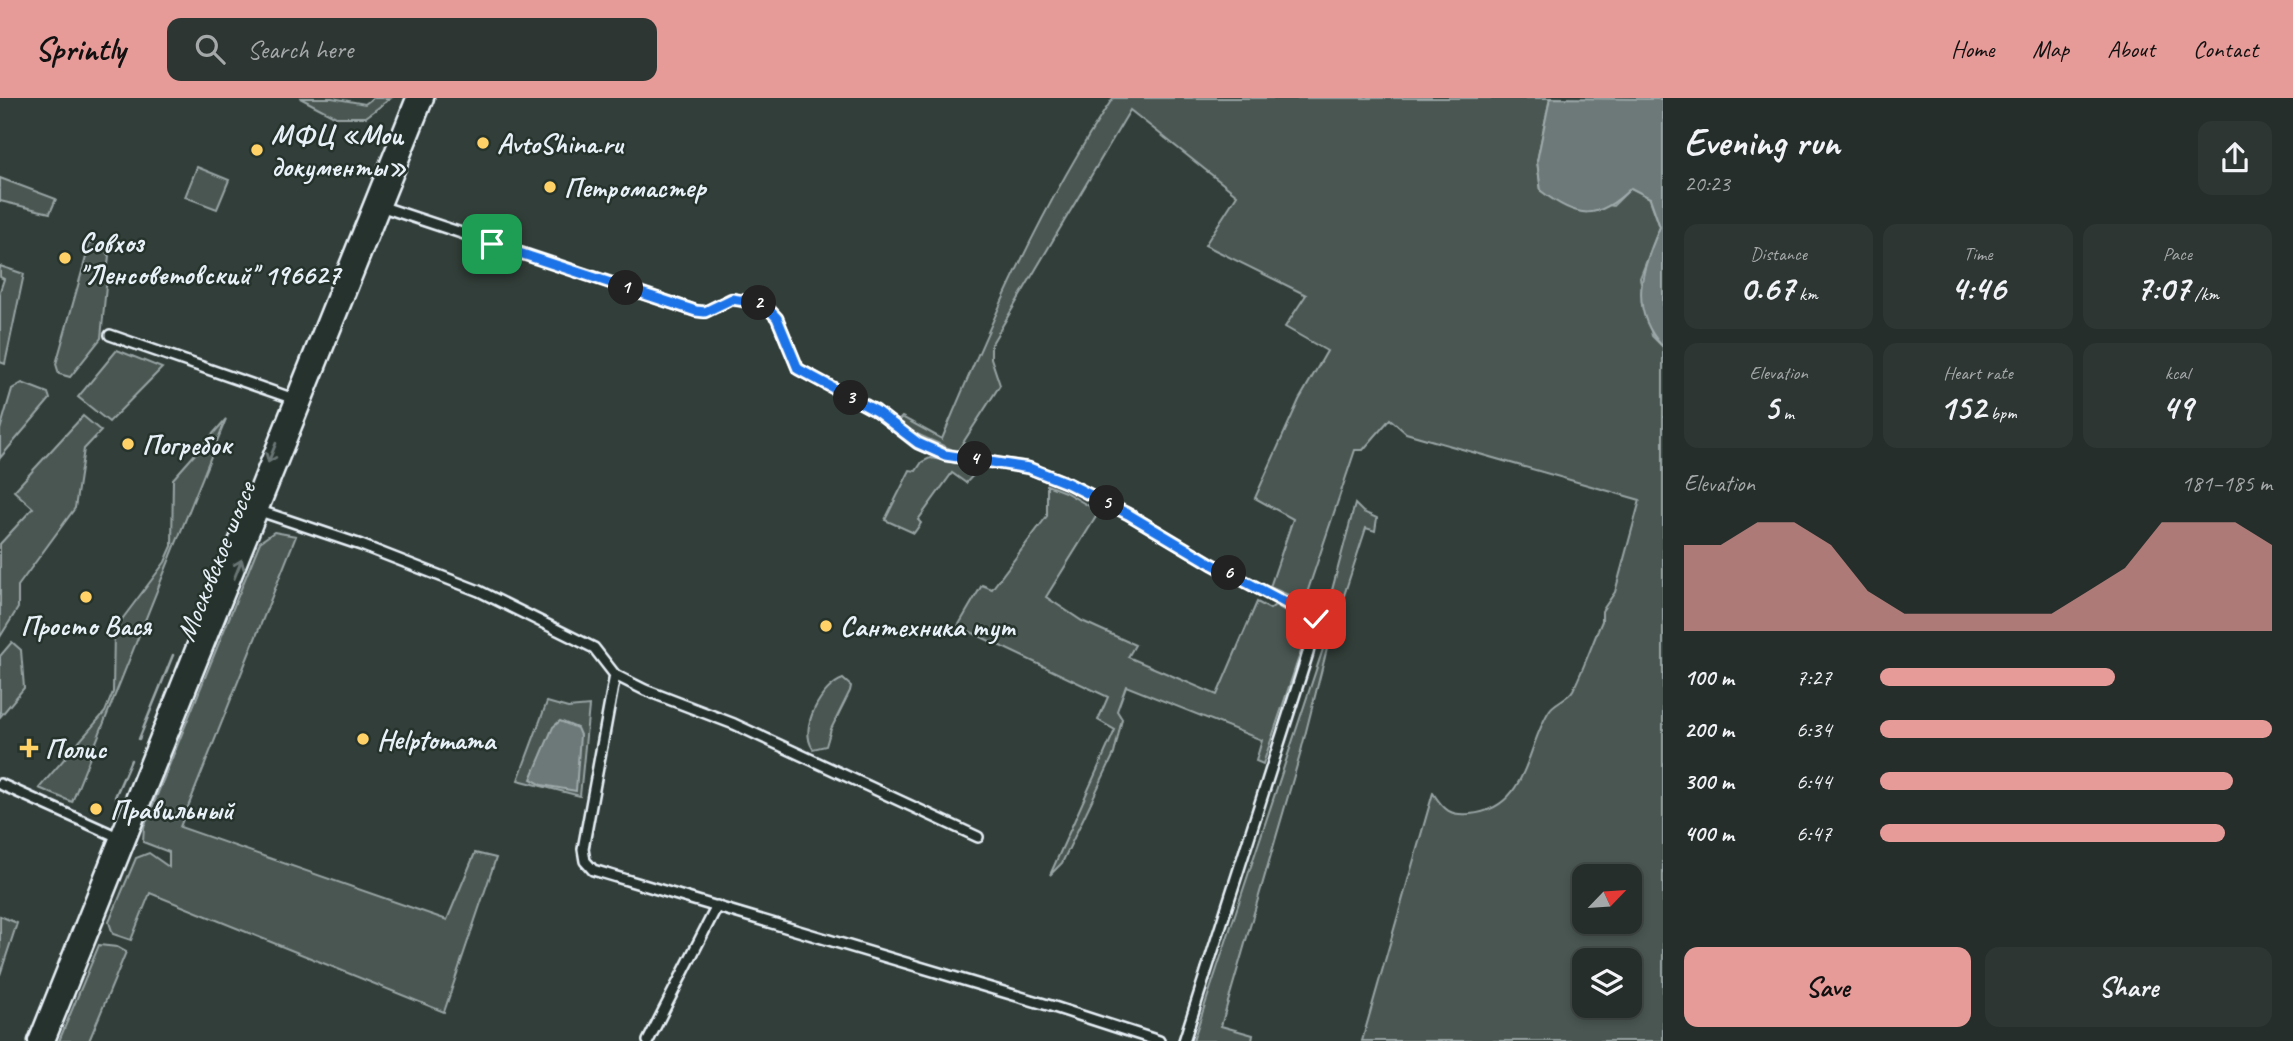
<!DOCTYPE html>
<html lang="en">
<head>
<meta charset="utf-8">
<style>
	:root { --surface:#262e2b; --page:#2e3633; --text:#f1f3f6; --muted:#a4a8a9; --line:#424a47; --accent:#e69b98 }
	body { margin:0; font-family:Caveat,sans-serif; background:var(--page); color:var(--text); height:100vh; display:flex; flex-direction:column; font-size:26px; white-space:nowrap }
	* { box-sizing:border-box; margin:0 }
	p { font-size:23px; color:var(--muted) }
	.icon { flex:none; width:38px; height:38px; fill:none; stroke:currentColor; stroke-width:2; stroke-linecap:round; stroke-linejoin:round }
	.map { position:relative; flex:1; overflow:hidden }
	.details { display:flex; flex-direction:column; background:var(--surface); width:630px }
	.details>* { flex:none }
	.needle { width:46px; rotate:65deg }
	.buttons { position:absolute; left:1572px; top:766px; display:grid; gap:14px }
	.buttons a { display:grid; place-items:center; width:70px; height:70px; border-radius:14px; background:var(--surface); box-shadow:0 4px 10px #0003,0 0 0 2px var(--line); font-size:35px }
	.pin { position:absolute; display:grid; place-items:center; width:60px; height:60px; color:#fff; margin:-30px; border-radius:14px; box-shadow:0 4px 10px #0006 }
	.km { position:absolute; width:35px; height:35px; margin:-18px; border-radius:50%; background:#222; color:#fff; font-size:19px; line-height:35px; text-align:center }
	.round { display:grid; place-items:center; flex:none; width:74px; height:74px; border-radius:14px; background:var(--page) }
	.headline { display:flex; align-items:center; justify-content:space-between; height:119px; padding:0 21px }
	h1 { font-size:38px; font-weight:600; line-height:52px }
	.metrics { display:grid; grid-template-columns:repeat(3,1fr); gap:10px; height:119px; padding:7px 21px }
	.metrics div { display:grid; align-content:center; border-radius:14px; background:var(--page); text-align:center }
	.metrics b { font-size:35px; font-weight:600 }
	.metrics small { font-size:19px; font-weight:400 }
	.metrics p { font-size:19px }
	.chart { height:196px; padding:14px 21px }
	.chart p { display:flex; justify-content:space-between }
	.chart svg { width:100%; height:126px; margin-top:7px; fill:var(--accent); opacity:.7 }
	.button { display:flex; gap:14px; margin-top:auto; padding:14px 21px }
	.button a { flex:1; height:80px; border-radius:14px; background:var(--accent); color:#111; font-size:28px; font-weight:600; line-height:80px; text-align:center }
	.button a+a { background:var(--page); color:var(--text) }
	ul { padding:0 21px; list-style:none; font-size:23px }
	li { display:grid; grid-template-columns:112px 84px 1fr; align-items:center; height:52px }
	li i { height:18px; border-radius:9px; background:var(--accent) }
	header { display:flex; align-items:center; gap:42px; box-sizing:border-box; height:98px; padding:0 35px; background:var(--accent); color:#111 }
	header strong { font-size:33px }
	nav { display:flex; gap:38px; margin-inline-start:auto; font-size:24px }
	.search { width:490px; height:63px; background:var(--page); display:flex; align-items:center; gap:18px; box-sizing:border-box; padding:0 24px; border-radius:14px; color:var(--muted); font-size:26px }
	main { display:flex; flex:1; min-height:0 }
	.map>svg:first-child { display:block }
	.green { fill:#495651; stroke:#98a4a4; stroke-width:2; fill-rule:evenodd }
	.water { fill:#6d7978; stroke:#9ea9ab; stroke-width:2 }
	.lines { fill:none; stroke-linecap:round; stroke-linejoin:round }
	.stream { stroke:#9ea9ab; stroke-width:2.5 }
	.minor-casing { stroke:#e8f1f8; stroke-width:14 }
	.trunk-casing { stroke:#e8f1f8; stroke-width:19 }
	.minor { stroke:#26332d; stroke-width:9 }
	.trunk { stroke:#26332d; stroke-width:14 }
	.oneway { stroke:#6a7674 }
	.route-casing { stroke:#fff; stroke-width:14 }
	.route { stroke:#1a73e8; stroke-width:9 }
	.poi-dot { fill:#ffd166; stroke:#26332d; stroke-width:2.5 }
	.labels { text-anchor:middle; stroke-width:5; stroke-linejoin:round; paint-order:stroke }
	.poi-label { font-size:28px; font-weight:bold; fill:#e8f1f8; stroke:#26332d; text-anchor:start }
	.street-label { font-size:28px; fill:#e8f1f8; stroke:#26332d }
</style>
</head>
<body>
<header>
<strong>Sprintly</strong>
<div class="search"><svg class="icon" aria-label="search" viewBox="0 0 24 24"><circle cx="10" cy="10" r="6"/><path d="M15 15l6 6"/></svg>Search here</div>
<nav><a>Home</a><a>Map</a><a>About</a><a>Contact</a></nav>
</header>
<main>
<div class="map">
<svg width="1663" height="943" viewBox="0 0 1663 943">
	<rect width="100%" height="100%" fill="#323e39"/>
	<filter id="ink" filterUnits="userSpaceOnUse"><feTurbulence type="fractalNoise" baseFrequency=".0143" numOctaves="2"/><feDisplacementMap in="SourceGraphic" scale="14" xChannelSelector="R" yChannelSelector="G"/><feConvolveMatrix kernelMatrix="1 2 1 2 8 2 1 2 1" color-interpolation-filters="sRGB"/></filter>
	<g filter="url(#ink)">
		<!-- green -->
		<g class="green">
			<polygon points="300,0 332,0 365,6 373,0 391,0 366,19 336,19"/>
			<path d="M 1113,0 L 1550,0 L 1537,63 L 1541,93 L 1613,108 L 1631,90 L 1649,99 L 1660,129 L 1640,180 L 1652,238 L 1663,249 L 1663,943 L 1362,943 L 1433,695 C 1444,712 1450,718 1470,716 C 1528,710 1525,652 1549,613 C 1554,604 1568,601 1573,592 C 1584,570 1592,546 1602,523 L 1602,513 L 1615,494 L 1640,402 L 1406,335 L 1390,321 L 1363,352 L 1355,352 L 1304,504 L 1270,489 L 1293,421 L 1255,400 L 1299,302 L 1327,253 L 1285,229 L 1306,197 L 1205,147 L 1237,97 L 1130,12 L 991,247 L 991,260 L 1000,287 L 957,354 L 908,332 L 898,323 L 902,319 L 942,341 C 991,224 1042,106 1113,0 ZM 1584,779 L 1629,779 L 1629,824 L 1584,824 ZM 1584,863 L 1629,863 L 1629,908 L 1584,908 Z"/>
			<polygon points="197,69 229,82 217,111 185,99"/>
			<polygon points="0,80 56,101 50,115 0,103"/>
			<polygon points="97,144 109,157 101,240 70,279 59,276 56,266 90,145"/>
			<polygon points="0,168 24,176 5,266 0,264 0,193 4,181 0,179"/>
			<polygon points="117,252 162,270 109,324 78,299"/>
			<polygon points="22,285 48,295 50,301 0,360 0,332 12,291"/>
			<polygon points="83,318 101,333 84,351 75,410 18,488 18,510 0,539 0,446 33,410 14,393"/>
			<polygon points="226,321 72,704 39,690 105,614 113,594 114,532 165,464 172,448 173,381"/>
			<polygon points="930,360 981,369 966,385 952,375 918,422 921,425 914,435 885,422 910,372 916,373 922,364"/>
			<polygon points="1047,387 1065,394 1099,414 1046,499 1082,523 1135,547 1128,559 1217,597 1257,504 1270,511 1275,507 1293,518 1305,531 1301,553 1263,666 1256,663 1262,642 1126,588 1117,613 1122,621 1114,656 1062,765 1050,777 1115,632 1098,622 1108,599 958,528 982,487 992,491 1047,418"/>
			<polygon points="1355,406 1363,414 1377,420 1375,433 1366,430 1333,531 1324,522"/>
			<polygon points="274,434 296,438 180,729 447,822 475,755 496,760 444,914 150,795 131,842 113,836 109,824 136,760 149,755 169,769 169,754 143,744 144,729 260,444"/>
			<polygon points="1329,543 1300,657 1221,928 1253,937 1252,943 1193,943 1325,545"/>
			<polygon points="12,544 21,552 24,590 0,619 0,558"/>
			<path d="M 843,581 L 851,588 L 850,593 L 831,631 L 826,648 L 813,651 C 798,630 822,588 843,581 Z"/>
			<polygon points="547,604 568,610 589,608 580,698 518,682"/>
			<polygon points="0,818 17,825 0,877"/>
			<polygon points="99,847 117,849 126,854 89,943 59,943"/>
		</g>
		<!-- water -->
		<g class="water">
			<path d="M 1550,0 L 1663,1 L 1663,249 C 1628,211 1641,172 1660,129 L 1650,100 L 1631,90 C 1598,123 1577,121 1541,93 L 1537,63 Z"/>
			<polygon points="560,623 577,630 580,637 576,693 542,687 531,681 553,629"/>
		</g>
		<g class="lines">
			<!-- stream -->
			<g class="stream">
				<polyline points="139,641 173,557"/>
				<polyline points="115,699 131,662"/>
			</g>
			<!-- minor casing -->
			<g class="minor-casing">
				<g id="minor">
					<polyline points="383,109 696,213 705,214 731,201 764,206 777,220 798,271 876,313 917,345 945,357 1029,370 1067,385 1128,416 1212,466 1316,521 1308,555 1184,943"/>
					<polyline points="110,237 297,302"/>
					<polyline points="257,412 361,447 479,493 594,550 615,577 645,592 734,626 978,739"/>
					<polyline points="615,577 583,751 585,763 593,772 1051,908 1159,943"/>
					<polyline points="0,686 118,739"/>
					<polyline points="648,943 717,808"/>
				</g>
			</g>
			<!-- trunk casing -->
			<g class="trunk-casing">
				<g id="trunk">
					<polyline points="36,943 414,0"/>
					<polyline points="47,943 426,0"/>
				</g>
			</g>
			<!-- minor -->
			<use href="#minor" class="minor"/>
			<!-- trunk -->
			<use href="#trunk" class="trunk"/>
		</g>
		<!-- one-way arrows -->
		<defs><path id="oneway-shaft" d="M-6 0H5M1.5-3L5.5 0L1.5 3" fill="none" stroke-width="1.6" stroke-linecap="round" stroke-linejoin="round" transform="scale(1.75)"/></defs>
		<g class="oneway">
			<use href="#oneway-shaft" transform="translate(272 355) rotate(112)"/>
			<use href="#oneway-shaft" transform="translate(238 471) rotate(-68)"/>
		</g>
	</g>
	<g class="lines" filter="url(#ink)">
		<!-- route casing -->
		<g class="route-casing">
			<polyline id="route" points="492,146 696,213 705,214 732,201 764,206 777,220 798,271 876,313 918,345 945,357 1029,370 1067,385 1128,416 1212,466 1316,521"/>
		</g>
		<!-- route -->
		<use href="#route" class="route"/>
	</g>
	<!-- markers -->
	<g class="poi-dot">
		<circle cx="483" cy="45" r="7"/>
		<circle cx="257" cy="52" r="7"/>
		<circle cx="550" cy="89" r="7"/>
		<circle cx="65" cy="160" r="7"/>
		<circle cx="128" cy="346" r="7"/>
		<circle cx="86" cy="499" r="7"/>
		<circle cx="826" cy="528" r="7"/>
		<circle cx="363" cy="641" r="7"/>
		<path d="M25.5 639.5h7v7h7v7h-7v7h-7v-7h-7v-7h7z"/>
		<circle cx="96" cy="711" r="7"/>
	</g>
	<g class="labels">
		<!-- poi labels -->
		<g class="poi-label">
			<text x="271" y="46">МФЦ «Мои<tspan x="271" dy="32">документы»</tspan></text>
			<text x="497" y="55">AvtoShina.ru</text>
			<text x="564" y="99">Петромастер</text>
			<text x="79" y="154">Совхоз<tspan x="79" dy="32">"Ленсоветовский" 196627</tspan></text>
			<text x="142" y="356">Погребок</text>
			<text x="86" y="537" text-anchor="middle">Просто Вася</text>
			<text x="840" y="538">Сантехника тут</text>
			<text x="377" y="651">Helptomama</text>
			<text x="45" y="660">Полис</text>
			<text x="110" y="721">Правильный</text>
		</g>
		<!-- street labels -->
		<g class="street-label">
			<text transform="translate(215 463) rotate(-68)" y="10">Московское шоссе</text>
		</g>
	</g>
</svg>
<div class="buttons">
<a><svg class="needle" viewBox="-14 -14 28 28"><path d="M0-13l5 13h-10z" fill="#e53935"/><path d="M0 13l5-13h-10z" fill="#a4a8a9"/></svg></a>
<a><svg class="icon" aria-label="layers" viewBox="0 0 24 24"><path d="M12 4l9 5-9 5-9-5zM3 14l9 5 9-5"/></svg></a>
</div>
<div class="pin" style="left:492px;top:146px;background:#1e9e55"><svg class="icon" aria-label="arrive" viewBox="0 0 24 24"><path d="M6 21V4h12l-3 4 3 4H6"/></svg></div>
<div class="pin" style="left:1316px;top:521px;background:#d93025"><svg class="icon" aria-label="check" viewBox="0 0 24 24"><path d="M5 12l5 5 9-10"/></svg></div>
<b class="km" style="left:626px;top:190px">1</b>
<b class="km" style="left:759px;top:205px">2</b>
<b class="km" style="left:851px;top:300px">3</b>
<b class="km" style="left:975px;top:361px">4</b>
<b class="km" style="left:1107px;top:405px">5</b>
<b class="km" style="left:1229px;top:475px">6</b>
</div>
<section class="details">
<div class="headline"><div><h1>Evening run</h1><p>20:23</p></div><a class="round"><svg class="icon" aria-label="share" viewBox="0 0 24 24"><path d="M12 15V3M7 8l5-5 5 5M5 13v7h14v-7"/></svg></a></div>
<div class="metrics">
<div><p>Distance</p><b>0.67<small> km</small></b></div>
<div><p>Time</p><b>4:46</b></div>
<div><p>Pace</p><b>7:07<small> /km</small></b></div>
</div>
<div class="metrics">
<div><p>Elevation</p><b>5<small> m</small></b></div>
<div><p>Heart rate</p><b>152<small> bpm</small></b></div>
<div><p>kcal</p><b>49</b></div>
</div>
<div class="chart"><p><span>Elevation</span>181–185 m</p>
<svg viewBox="0 0 160 44" preserveAspectRatio="none"><path d="M0 44V14L10 14L20 6L30 6L40 14L50 30L60 38L70 38L80 38L90 38L100 38L110 30L120 22L130 6L140 6L150 6L160 14V44z"/></svg>
</div>
<ul>
<li><b>100 m</b>7:27<i style="width:60%"></i></li>
<li><b>200 m</b>6:34<i style="width:100%"></i></li>
<li><b>300 m</b>6:44<i style="width:90%"></i></li>
<li><b>400 m</b>6:47<i style="width:88%"></i></li>
</ul>
<div class="button"><a>Save</a><a>Share</a></div>
</section>
</main>
</body>
</html>
